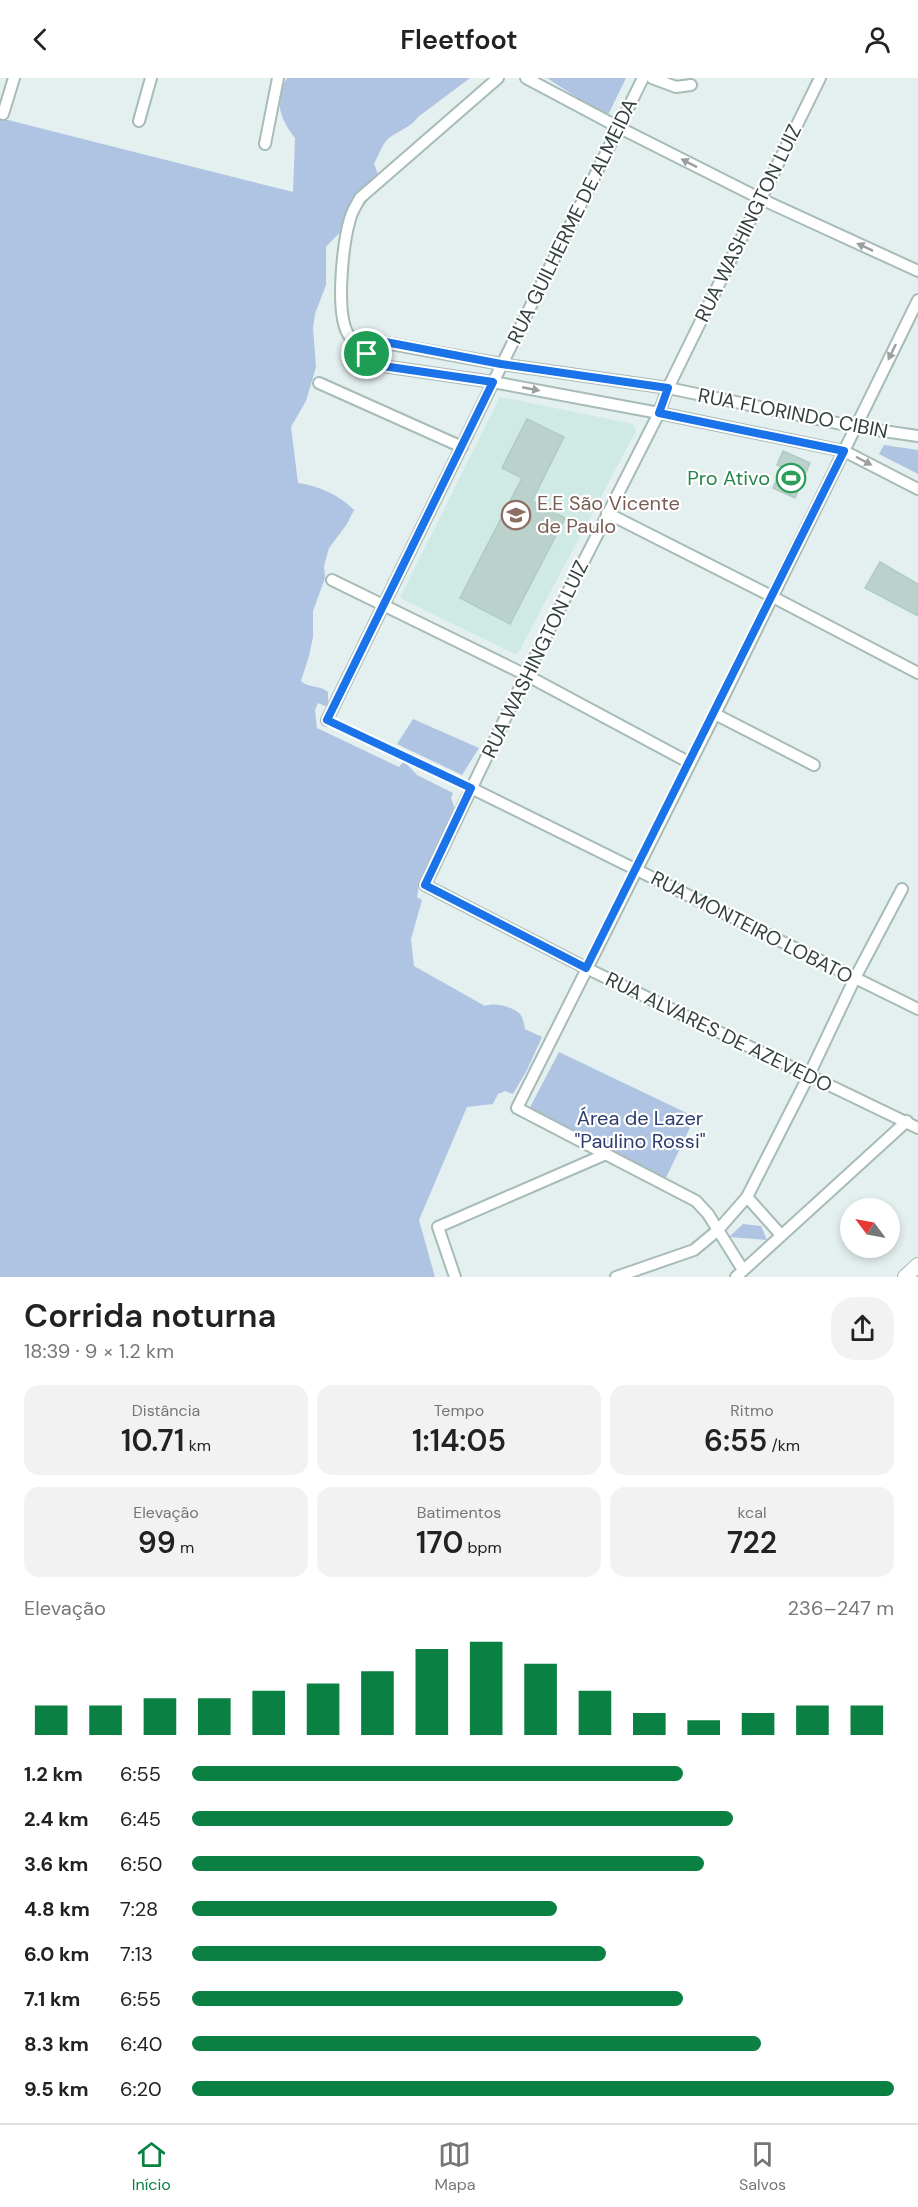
<!DOCTYPE html>
<html lang="pt">
<head>
<meta charset="utf-8">
<style>
	:root { --surface:#fff; --page:#f2f2f2; --text:#222; --muted:#767676; --line:#e0e0e0; --accent:#0b8043 }
	body { margin:0; font-family:"DM Sans",sans-serif; background:var(--page); color:var(--text); height:100vh; display:flex; flex-direction:column; font-size:22px; white-space:nowrap }
	* { box-sizing:border-box; margin:0 }
	p { font-size:20px; color:var(--muted) }
	.icon { flex:none; width:33px; height:33px; fill:none; stroke:currentColor; stroke-width:2; stroke-linecap:round; stroke-linejoin:round }
	.map { position:relative; height:1199px; overflow:hidden }
	.details { display:flex; flex-direction:column; background:var(--surface); flex:1 }
	.details>* { flex:none }
	.needle { width:39px; rotate:302deg }
	.buttons { position:absolute; left:840px; top:1120px; display:grid; gap:12px }
	.buttons a { display:grid; place-items:center; width:60px; height:60px; border-radius:50%; background:var(--surface); box-shadow:0 3px 9px #0003; font-size:30px }
	.pin { position:absolute; display:grid; place-items:center; width:51px; height:51px; color:#fff; margin:-26px; border:3px solid #fff; border-radius:50%; box-shadow:0 2px 6px #0007 }
	.round { display:grid; place-items:center; flex:none; width:63px; height:63px; border-radius:24px; background:var(--page) }
	.overview { display:flex; align-items:center; justify-content:space-between; height:102px; padding:0 24px }
	h1 { font-size:33px; font-weight:600; line-height:45px }
	.stats { display:grid; grid-template-columns:repeat(3,1fr); gap:9px; height:102px; padding:6px 24px }
	.stats div { display:grid; align-content:center; border-radius:15px; background:var(--page); text-align:center }
	.stats b { font-size:30px; font-weight:600 }
	.stats small { font-size:16px; font-weight:400 }
	.stats p { font-size:16px }
	.chart { height:168px; padding:12px 24px }
	.chart p { display:flex; justify-content:space-between }
	.chart svg { width:100%; height:108px; margin-top:6px; stroke:var(--accent); stroke-width:6 }
	ul { padding:0 24px; list-style:none; font-size:20px }
	li { display:grid; grid-template-columns:96px 72px 1fr; align-items:center; height:45px }
	li i { height:15px; border-radius:8px; background:var(--accent) }
	header { display:flex; justify-content:space-between; align-items:center; height:78px; padding:0 24px; background:var(--surface); font-size:27px; font-weight:600 }
	.tab-bar { display:flex; justify-content:space-around; align-items:center; height:84px; border-top:2px solid var(--line); background:var(--surface); font-size:16px; color:var(--muted) }
	.tab-bar a { display:grid; justify-items:center; gap:3px }
	.tab-bar .on { color:var(--accent) }
	.map>svg:first-child { display:block }
	.education { fill:#cfe9e5 }
	.green { fill:#afc4e2 }
	.building { fill:#bad1cc; stroke:#aecbc4; stroke-width:1.5 }
	.lines { fill:none; stroke-linecap:round; stroke-linejoin:round }
	.minor-casing { stroke:#a7bbb7; stroke-width:14 }
	.tertiary-casing { stroke:#a7bbb7; stroke-width:16 }
	.path { stroke:#9abbb5; stroke-width:2; stroke-dasharray:3 3; stroke-linecap:butt }
	.minor { stroke:#fff; stroke-width:10 }
	.tertiary { stroke:#fff; stroke-width:14 }
	.oneway { fill:#9aa09f }
	.route-casing { stroke:#fff; stroke-width:12 }
	.route { stroke:#1a73e8; stroke-width:8 }
	.labels { text-anchor:middle; stroke-width:4.5; stroke-linejoin:round; paint-order:stroke }
	.street-label { font-size:20px; fill:#34423f; stroke:#fff }
	.leisure-label { font-size:20px; fill:#27864d; stroke:#fff; text-anchor:end }
	.education-label { font-size:20px; fill:#785e54; stroke:#fff; text-anchor:start }
	.park-label { font-size:20px; fill:#2d3c6e; stroke:#fff }
</style>
</head>
<body>
<header><svg class="icon" aria-label="back" viewBox="0 0 24 24"><path d="M15 5l-7 7 7 7"/></svg>Fleetfoot<svg class="icon" aria-label="person" viewBox="0 0 24 24"><circle cx="12" cy="8" r="4"/><path d="M4 21q1-7 8-7t8 7"/></svg></header>
<div class="map">
<svg width="918" height="1199" viewBox="0 0 918 1199">
	<rect width="100%" height="100%" fill="#e4f0ef"/>
	<!-- education -->
	<polygon class="education" points="500,319 633,346 636,353 517,577 400,520"/>
	<!-- green -->
	<g class="green">
		<path d="M 287,0 L 470,0 L 418,39 C 410,51 395,53 386,63 C 381,69 378,79 374,86 C 376,90 378,95 378,100 C 376,121 340,154 326,169 L 326,207 L 315,236 L 313,250 L 316,289 L 306,323 L 291,349 L 298,405 C 319,408 338,416 354,432 L 347,446 L 329,470 L 324,488 L 325,500 L 313,533 L 313,559 L 309,578 L 301,603 C 308,610 320,607 328,614 L 328,626 L 325,628 L 318,625 L 315,632 L 317,650 L 399,689 L 404,683 L 417,697 L 453,715 L 451,720 L 457,736 L 438,784 L 424,797 L 419,806 L 417,819 L 422,822 L 411,861 L 414,888 L 485,928 C 494,924 512,928 520,936 C 523,940 524,946 525,951 L 542,959 L 527,992 L 513,1016 L 505,1013 L 498,1016 L 493,1026 L 467,1029 L 419,1142 L 435,1199 L 0,1199 L 0,40 L 293,114 L 295,60 C 280,42 273,21 287,0 Z"/>
		<polygon points="547,0 626,0 607,39"/>
		<polygon points="884,367 918,372 918,396 879,376"/>
		<polygon points="413,641 479,670 462,697 397,666"/>
		<polygon points="559,974 695,1039 664,1104 528,1033"/>
		<polygon points="743,1146 761,1148 767,1162 729,1159"/>
	</g>
	<!-- building -->
	<g class="building">
		<polygon points="527,341 564,359 532,423 565,440 510,546 460,520 522,400 502,390"/>
		<polygon points="783,373 810,385 795,420 773,410 782,389 777,387"/>
		<polygon points="880,484 918,506 918,538 865,510"/>
	</g>
	<g class="lines">
		<!-- minor casing -->
		<g class="minor-casing">
			<g id="minor">
				<polyline points="526,0 620,50 759,120 918,193"/>
				<polyline points="652,0 676,9 691,7"/>
				<polyline points="820,0 668,310 659,335 526,597 425,807 586,890 918,1050"/>
				<polyline points="3,36 14,0"/>
				<polyline points="139,43 151,0"/>
				<polyline points="265,66 278,0"/>
				<path d="M 367,276 C 360,270 353,264 348,256 C 335,234 343,165 350,141 C 352,133 357,126 360,120 L 498,0"/>
				<polyline points="319,305 462,369"/>
				<path d="M 918,358 L 856,349 L 668,310 L 501,286 L 375,263 C 367,270 367,276 369,286 L 493,304 L 659,335 L 844,373 L 918,411"/>
				<polyline points="607,435 771,518 918,595"/>
				<polyline points="332,502 526,597 690,685"/>
				<polyline points="715,636 814,687"/>
				<polyline points="327,642 643,0"/>
				<polyline points="471,710 918,931"/>
				<polyline points="747,1119 781,1157"/>
				<polyline points="743,1192 708,1136 696,1123 517,1030 715,636 918,222"/>
				<polyline points="455,1199 438,1149 606,1076"/>
				<polyline points="616,1199 694,1172 718,1152 747,1119 809,997 855,900 902,811"/>
				<polyline points="736,1199 907,1043"/>
			</g>
		</g>
		<!-- tertiary casing -->
		<g class="tertiary-casing">
			<polyline id="tertiary" points="905,1199 918,1187"/>
		</g>
		<!-- path -->
		<polyline class="path" points="338,647 463,706"/>
		<!-- minor -->
		<use href="#minor" class="minor"/>
		<!-- tertiary -->
		<use href="#tertiary" class="tertiary"/>
	</g>
	<!-- one-way arrows -->
	<defs><path id="oneway-solid" d="M-6-.8H1V-3.2L6.5 0L1 3.2V.8H-6Z" transform="scale(1.5)"/></defs>
	<g class="oneway">
		<use href="#oneway-solid" transform="translate(689 85) rotate(-153)"/>
		<use href="#oneway-solid" transform="translate(865 169) rotate(-155)"/>
		<use href="#oneway-solid" transform="translate(892 274) rotate(116)"/>
		<use href="#oneway-solid" transform="translate(531 311) rotate(11)"/>
		<use href="#oneway-solid" transform="translate(864 383) rotate(28)"/>
	</g>
	<g class="lines">
		<!-- route casing -->
		<g class="route-casing">
			<path id="route" d="M 375,262 L 501,286 L 668,310 L 659,335 L 844,373 L 586,890 L 425,807 L 471,710 L 327,642 L 493,304 L 369,286 C 367,276 367,270 375,262 Z"/>
		</g>
		<!-- route -->
		<use href="#route" class="route"/>
	</g>
	<!-- icons -->
	<defs>
		<g id="stadium-ring" transform="scale(1.5)"><circle r="9.5" fill="#fff" stroke="#2e9e5b" stroke-width="1.5"/><path d="M0-5a6.5 5 0 1 0 0 10a6.5 5 0 1 0 0-10ZM-3.5-1.8h7v3.6h-7Z" fill="#2e9e5b"/></g>
		<g id="school-ring" transform="scale(1.5)"><circle r="9.5" fill="#fff" stroke="#8d6e63" stroke-width="1.5"/><path d="M0-5L7-2L0 1L-7-2ZM-4 1L0 2.5L4 1V4Q0 6-4 4Z" fill="#8d6e63"/></g>
	</defs>
	<g fill-rule="evenodd">
		<use href="#stadium-ring" x="791" y="400"/>
		<use href="#school-ring" x="516" y="437"/>
	</g>
	<g class="labels">
		<!-- street labels -->
		<g class="street-label">
			<text transform="translate(572 143) rotate(-64)" y="7">RUA GUILHERME DE ALMEIDA</text>
			<text transform="translate(748 145) rotate(-64)" y="7">RUA WASHINGTON LUIZ</text>
			<text transform="translate(793 335) rotate(11)" y="7">RUA FLORINDO CIBIN</text>
			<text transform="translate(535 581) rotate(-64)" y="7">RUA WASHINGTON LUIZ</text>
			<text transform="translate(752 849) rotate(27)" y="7">RUA MONTEIRO LOBATO</text>
			<text transform="translate(719 954) rotate(26)" y="7">RUA ALVARES DE AZEVEDO</text>
		</g>
		<!-- leisure labels -->
		<g class="leisure-label">
			<text x="770" y="407">Pro Ativo</text>
		</g>
		<!-- education labels -->
		<g class="education-label">
			<text x="537" y="432">E.E São Vicente<tspan x="537" dy="23">de Paulo</tspan></text>
		</g>
		<!-- park labels -->
		<g class="park-label">
			<text x="640" y="1047">Área de Lazer<tspan x="640" dy="23">"Paulino Rossi"</tspan></text>
		</g>
	</g>
</svg>
<div class="buttons">
<a><svg class="needle" viewBox="-14 -14 28 28"><path d="M0-13l5 13h-10z" fill="#e53935"/><path d="M0 13l5-13h-10z" fill="#767676"/></svg></a>
</div>
<div class="pin" style="left:367px;top:276px;background:#1e9e55"><svg class="icon" aria-label="arrive" viewBox="0 0 24 24"><path d="M6 21V4h12l-3 4 3 4H6"/></svg></div>
</div>
<section class="details">
<div class="overview"><div><h1>Corrida noturna</h1><p>18:39 · 9 × 1.2 km</p></div><a class="round"><svg class="icon" aria-label="share" viewBox="0 0 24 24"><path d="M12 15V3M7 8l5-5 5 5M5 13v7h14v-7"/></svg></a></div>
<div class="stats">
<div><p>Distância</p><b>10.71<small> km</small></b></div>
<div><p>Tempo</p><b>1:14:05</b></div>
<div><p>Ritmo</p><b>6:55<small> /km</small></b></div>
</div>
<div class="stats">
<div><p>Elevação</p><b>99<small> m</small></b></div>
<div><p>Batimentos</p><b>170<small> bpm</small></b></div>
<div><p>kcal</p><b>722</b></div>
</div>
<div class="chart"><p><span>Elevação</span>236–247 m</p>
<svg viewBox="0 0 160 44" preserveAspectRatio="none"><path d="M5 44V32M15 44V32M25 44V29M35 44V29M45 44V26M55 44V23M65 44V18M75 44V9M85 44V6M95 44V15M105 44V26M115 44V35M125 44V38M135 44V35M145 44V32M155 44V32"/></svg>
</div>
<ul>
<li><b>1.2 km</b>6:55<i style="width:70%"></i></li>
<li><b>2.4 km</b>6:45<i style="width:77%"></i></li>
<li><b>3.6 km</b>6:50<i style="width:73%"></i></li>
<li><b>4.8 km</b>7:28<i style="width:52%"></i></li>
<li><b>6.0 km</b>7:13<i style="width:59%"></i></li>
<li><b>7.1 km</b>6:55<i style="width:70%"></i></li>
<li><b>8.3 km</b>6:40<i style="width:81%"></i></li>
<li><b>9.5 km</b>6:20<i style="width:100%"></i></li>
</ul>
</section>
<nav class="tab-bar">
<a class="on"><svg class="icon" aria-label="home" viewBox="0 0 24 24"><path d="M3 11l9-7 9 7M6 9v11h12V9"/></svg>Início</a>
<a><svg class="icon" aria-label="map" viewBox="0 0 24 24"><path d="M3 6l6-2 6 2 6-2v14l-6 2-6-2-6 2zM9 4v14M15 6v14"/></svg>Mapa</a>
<a><svg class="icon" aria-label="saved" viewBox="0 0 24 24"><path d="M7 4h10v16l-5-4-5 4z"/></svg>Salvos</a>
</nav>
</body>
</html>
